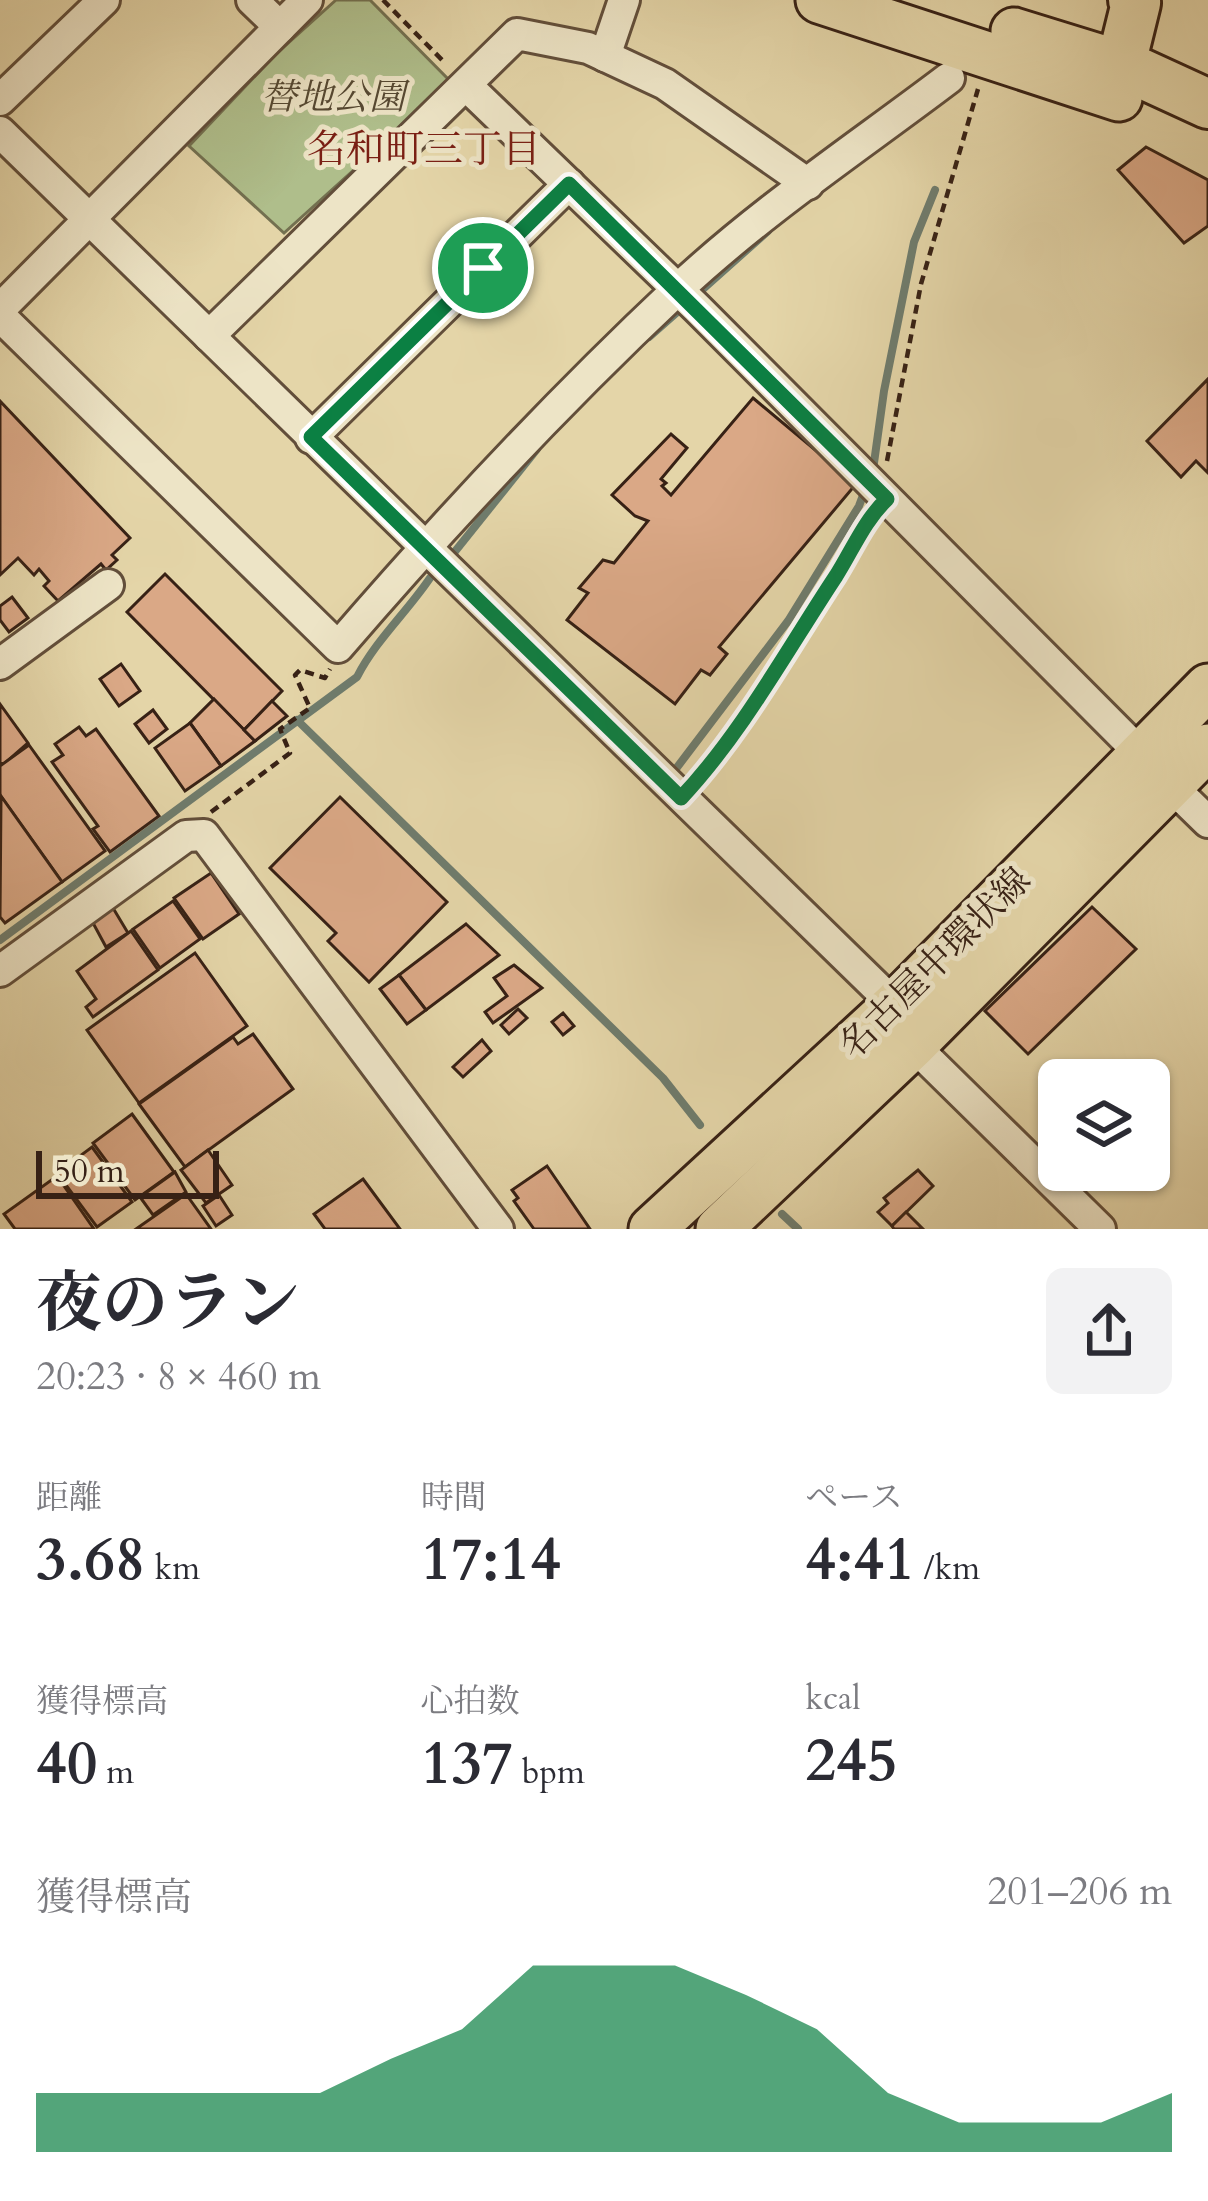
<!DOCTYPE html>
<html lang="ja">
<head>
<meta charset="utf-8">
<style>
	:root { --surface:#fff; --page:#f2f2f3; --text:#2b2b33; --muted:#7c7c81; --accent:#0b8043 }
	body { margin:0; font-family:Cardo,"Noto Serif JP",serif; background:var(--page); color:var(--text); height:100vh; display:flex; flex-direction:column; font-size:45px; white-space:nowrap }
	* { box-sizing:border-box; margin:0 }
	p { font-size:39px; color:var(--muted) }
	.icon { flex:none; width:66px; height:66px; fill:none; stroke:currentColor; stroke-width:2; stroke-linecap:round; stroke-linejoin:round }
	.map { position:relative; height:1229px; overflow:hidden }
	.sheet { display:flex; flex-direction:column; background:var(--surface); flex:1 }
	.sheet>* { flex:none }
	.fabs { position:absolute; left:1038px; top:1059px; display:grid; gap:24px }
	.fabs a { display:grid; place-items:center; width:132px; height:132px; border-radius:18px; background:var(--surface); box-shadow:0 3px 9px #0004; font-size:60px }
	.scale { position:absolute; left:36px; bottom:30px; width:183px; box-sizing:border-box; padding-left:12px; border:6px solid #372115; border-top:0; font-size:33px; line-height:42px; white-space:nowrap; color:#372115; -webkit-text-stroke:9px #ede4c6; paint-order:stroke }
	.pin { position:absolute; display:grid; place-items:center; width:102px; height:102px; color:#fff; margin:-51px; border:6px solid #fff; border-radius:50%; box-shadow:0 3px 12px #0007 }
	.round { display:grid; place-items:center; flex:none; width:126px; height:126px; border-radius:18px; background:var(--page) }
	.head { display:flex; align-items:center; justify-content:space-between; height:204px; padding:0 36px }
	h1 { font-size:66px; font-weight:700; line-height:90px }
	.stats { display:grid; grid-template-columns:repeat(3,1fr); gap:18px; height:204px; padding:12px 36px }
	.stats div { display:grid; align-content:center }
	.stats b { font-size:60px; font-weight:700 }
	.stats small { font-size:33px; font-weight:400 }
	.stats p { font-size:33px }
	.chart { height:336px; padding:24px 36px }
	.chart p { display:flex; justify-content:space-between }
	.chart svg { width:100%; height:216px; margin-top:12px; fill:var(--accent); opacity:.7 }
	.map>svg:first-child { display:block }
	.green { fill:#afbe8b; stroke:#737050; stroke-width:3 }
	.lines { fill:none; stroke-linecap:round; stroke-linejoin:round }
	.stream { stroke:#6f7c6d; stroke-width:8 }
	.building { fill:#daa886; stroke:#372115; stroke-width:3 }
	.minor-casing { stroke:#624e3a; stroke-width:36 }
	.primary-casing { stroke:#372115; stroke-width:51 }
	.trunk-casing { stroke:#372115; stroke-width:54 }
	.path { stroke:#372115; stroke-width:4.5; stroke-dasharray:9 6; stroke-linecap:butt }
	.minor { stroke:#ede4c6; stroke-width:30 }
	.primary { stroke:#e4d5a8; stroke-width:45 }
	.trunk { stroke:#e4d5a8; stroke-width:48 }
	.route-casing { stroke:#fff; stroke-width:24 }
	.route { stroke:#0b8043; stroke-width:15 }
	.labels { text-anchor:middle; stroke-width:10; stroke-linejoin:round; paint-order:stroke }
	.park-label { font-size:36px; font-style:italic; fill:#554832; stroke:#ede4c6 }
	.street-label { font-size:36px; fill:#372115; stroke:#ede4c6 }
	.neighbourhood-label { font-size:39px; fill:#7a1f14; stroke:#ede4c6 }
</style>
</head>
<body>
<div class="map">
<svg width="1208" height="1229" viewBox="0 0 1208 1229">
	<rect width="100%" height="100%" fill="#e4d5a8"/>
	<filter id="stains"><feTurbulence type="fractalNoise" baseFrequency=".00167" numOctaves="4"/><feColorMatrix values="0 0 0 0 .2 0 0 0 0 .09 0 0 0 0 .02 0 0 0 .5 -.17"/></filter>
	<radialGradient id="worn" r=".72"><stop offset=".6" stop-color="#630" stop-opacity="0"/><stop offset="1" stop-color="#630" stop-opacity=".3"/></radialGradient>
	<!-- green -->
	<polygon class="green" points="336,0 370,0 451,82 284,233 189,146 275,55"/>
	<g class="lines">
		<!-- stream -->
		<g class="stream">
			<polyline points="694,297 768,231"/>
			<polyline points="649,337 683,307"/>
			<polyline points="873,470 884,391 914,242 935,190"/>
			<polyline points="449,559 537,449"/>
			<polyline points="297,720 663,1078 700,1125"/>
			<polyline points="672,774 788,621 859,506 865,490"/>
			<path d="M 0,940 L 357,677 C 376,640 407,612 430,578"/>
			<polyline points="782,1214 798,1229"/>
		</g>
	</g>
	<!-- building -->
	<g class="building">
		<polygon points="1146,147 1208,180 1208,226 1184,243 1118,170"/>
		<polygon points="1208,379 1208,473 1196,461 1181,477 1147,441"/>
		<polygon points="753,398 856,484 719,647 727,654 710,675 701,670 675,704 567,620 588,593 579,588 603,560 614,563 648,521 635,516 612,495 671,434 687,448 661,479 666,483 662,486 671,495"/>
		<polygon points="0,401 130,538 112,555 117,560 106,570 101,564 58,601 44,586 49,581 39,569 34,575 18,558 0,575"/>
		<polygon points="165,574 282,691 244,730 127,612"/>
		<polygon points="12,597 28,618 9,632 0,620 0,606"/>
		<polygon points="121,664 140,691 119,706 100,679"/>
		<polygon points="214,699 255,741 221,766 190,723"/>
		<polygon points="272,701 287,716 255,741 244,730"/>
		<polygon points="0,704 28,743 4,764 0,763"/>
		<polygon points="153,710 167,729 149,743 135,724"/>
		<polygon points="190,723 221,766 185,791 155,748"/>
		<polygon points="79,727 86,736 96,729 159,816 110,852 93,829 98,826 52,762 63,755 55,744"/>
		<polygon points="29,745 105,851 62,882 0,795 0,766"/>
		<polygon points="1,796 62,882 5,923 0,917"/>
		<polygon points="340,797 447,902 369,982 328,941 336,933 270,868"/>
		<polygon points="211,873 239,914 203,939 174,898"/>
		<polygon points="173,901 200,939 160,968 133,929"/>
		<polygon points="1092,907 1136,949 1028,1054 985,1011"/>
		<polygon points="113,908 128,933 106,947 93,923"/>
		<polygon points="466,924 499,955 426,1010 399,975"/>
		<polygon points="131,931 158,970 93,1017 86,1007 96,999 77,971"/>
		<polygon points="195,953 247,1026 139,1103 87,1030"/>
		<polygon points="514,965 542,988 493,1023 485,1012 507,996 494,978"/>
		<polygon points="399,975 426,1010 407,1024 380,989"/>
		<polygon points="518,1009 527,1018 509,1034 501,1025"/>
		<polygon points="563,1013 574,1026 563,1035 552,1022"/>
		<polygon points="253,1034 293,1089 185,1167 139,1104 233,1037 238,1044"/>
		<polygon points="482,1040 491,1051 463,1077 453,1067"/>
		<polygon points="132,1114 174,1172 135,1200 93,1143"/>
		<polygon points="92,1147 132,1202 97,1227 57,1173"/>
		<polygon points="208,1150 232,1185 206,1203 181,1170"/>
		<polygon points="547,1166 590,1229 534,1229 514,1201 518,1198 512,1190"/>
		<polygon points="918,1170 933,1186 892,1226 878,1212 888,1203 884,1198"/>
		<polygon points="175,1172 186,1192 153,1215 140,1197"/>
		<polygon points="57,1176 94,1229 15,1229 4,1214"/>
		<polygon points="363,1179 400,1229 325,1229 314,1214"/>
		<polygon points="186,1194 211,1229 136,1229"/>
		<polygon points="219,1195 232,1215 216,1226 203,1206"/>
		<polygon points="906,1212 923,1229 894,1229 892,1226"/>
	</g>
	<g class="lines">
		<!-- minor casing -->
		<g class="minor-casing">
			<g id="minor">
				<polyline points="252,0 280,27"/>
				<polyline points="605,56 624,0"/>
				<polyline points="467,86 697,308 1141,754"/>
				<polyline points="0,100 104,0"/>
				<polyline points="0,132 895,1005"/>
				<polyline points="0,309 307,0"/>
				<path d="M 0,316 L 338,647 C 444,524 558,402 676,291 C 760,212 858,147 949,78"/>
				<polyline points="209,336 517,34 588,48 665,84 808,184"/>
				<polyline points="311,438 569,184"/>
				<polyline points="0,664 108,585"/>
				<polyline points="1169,784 1208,822"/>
				<polyline points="0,971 186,836 204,835 498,1229"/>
				<polyline points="913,1045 1100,1229"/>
			</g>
		</g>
		<!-- primary casing -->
		<g class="primary-casing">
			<g id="primary">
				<polyline points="819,0 1119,98"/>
				<polyline points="1014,31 1121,64"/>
				<polyline points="652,1229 895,1005 1208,687"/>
				<polyline points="719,1229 913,1045 1208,747"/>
			</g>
		</g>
		<!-- trunk casing -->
		<g class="trunk-casing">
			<polyline id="trunk" points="1133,0 1136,3 1121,64 1208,104"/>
		</g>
		<!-- path -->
		<g class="path">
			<polyline points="383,0 446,64"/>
			<polyline points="887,461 921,284 978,89"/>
			<polyline points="700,777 750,706 867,521"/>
			<polyline points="211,812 290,753 280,729 310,708 295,675 300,670 325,678 330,669"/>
		</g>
		<!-- minor -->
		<use href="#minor" class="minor"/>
		<!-- primary -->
		<use href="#primary" class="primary"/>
		<!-- trunk -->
		<use href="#trunk" class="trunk"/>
	</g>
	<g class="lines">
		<!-- route casing -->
		<g class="route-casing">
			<path id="route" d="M 569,184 L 887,499 C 864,521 853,549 836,576 C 787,650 742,733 681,798 L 311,437 Z"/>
		</g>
		<!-- route -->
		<use href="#route" class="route"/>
	</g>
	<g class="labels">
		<!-- park labels -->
		<g class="park-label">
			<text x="333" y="109">替地公園</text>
		</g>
		<!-- street labels -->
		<g class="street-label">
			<text transform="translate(934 962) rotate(-45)" y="13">名古屋中環状線</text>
		</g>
		<!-- neighbourhood labels -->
		<g class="neighbourhood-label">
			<text x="424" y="162">名和町三丁目</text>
		</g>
	</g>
	<rect width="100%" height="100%" filter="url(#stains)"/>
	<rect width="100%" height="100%" fill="url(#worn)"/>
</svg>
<div class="fabs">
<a><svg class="icon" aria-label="layers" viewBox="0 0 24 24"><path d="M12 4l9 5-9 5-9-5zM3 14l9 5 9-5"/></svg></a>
</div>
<div class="scale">50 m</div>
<div class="pin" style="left:483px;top:268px;background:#1e9e55"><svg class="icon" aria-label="arrive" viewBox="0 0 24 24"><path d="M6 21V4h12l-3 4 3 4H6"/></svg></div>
</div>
<section class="sheet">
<div class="head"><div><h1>夜のラン</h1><p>20:23 · 8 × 460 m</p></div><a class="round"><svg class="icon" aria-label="share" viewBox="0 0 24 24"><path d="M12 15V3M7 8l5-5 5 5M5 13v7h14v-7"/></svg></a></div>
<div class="stats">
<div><p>距離</p><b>3.68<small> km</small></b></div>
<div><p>時間</p><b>17:14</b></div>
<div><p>ペース</p><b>4:41<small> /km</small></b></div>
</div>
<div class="stats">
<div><p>獲得標高</p><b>40<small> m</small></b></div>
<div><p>心拍数</p><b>137<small> bpm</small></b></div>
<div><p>kcal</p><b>245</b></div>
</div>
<div class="chart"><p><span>獲得標高</span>201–206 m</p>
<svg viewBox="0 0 160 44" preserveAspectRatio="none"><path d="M0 44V32L10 32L20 32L30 32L40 32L50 25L60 19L70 6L80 6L90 6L100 12L110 19L120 32L130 38L140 38L150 38L160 32V44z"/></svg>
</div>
</section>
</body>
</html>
